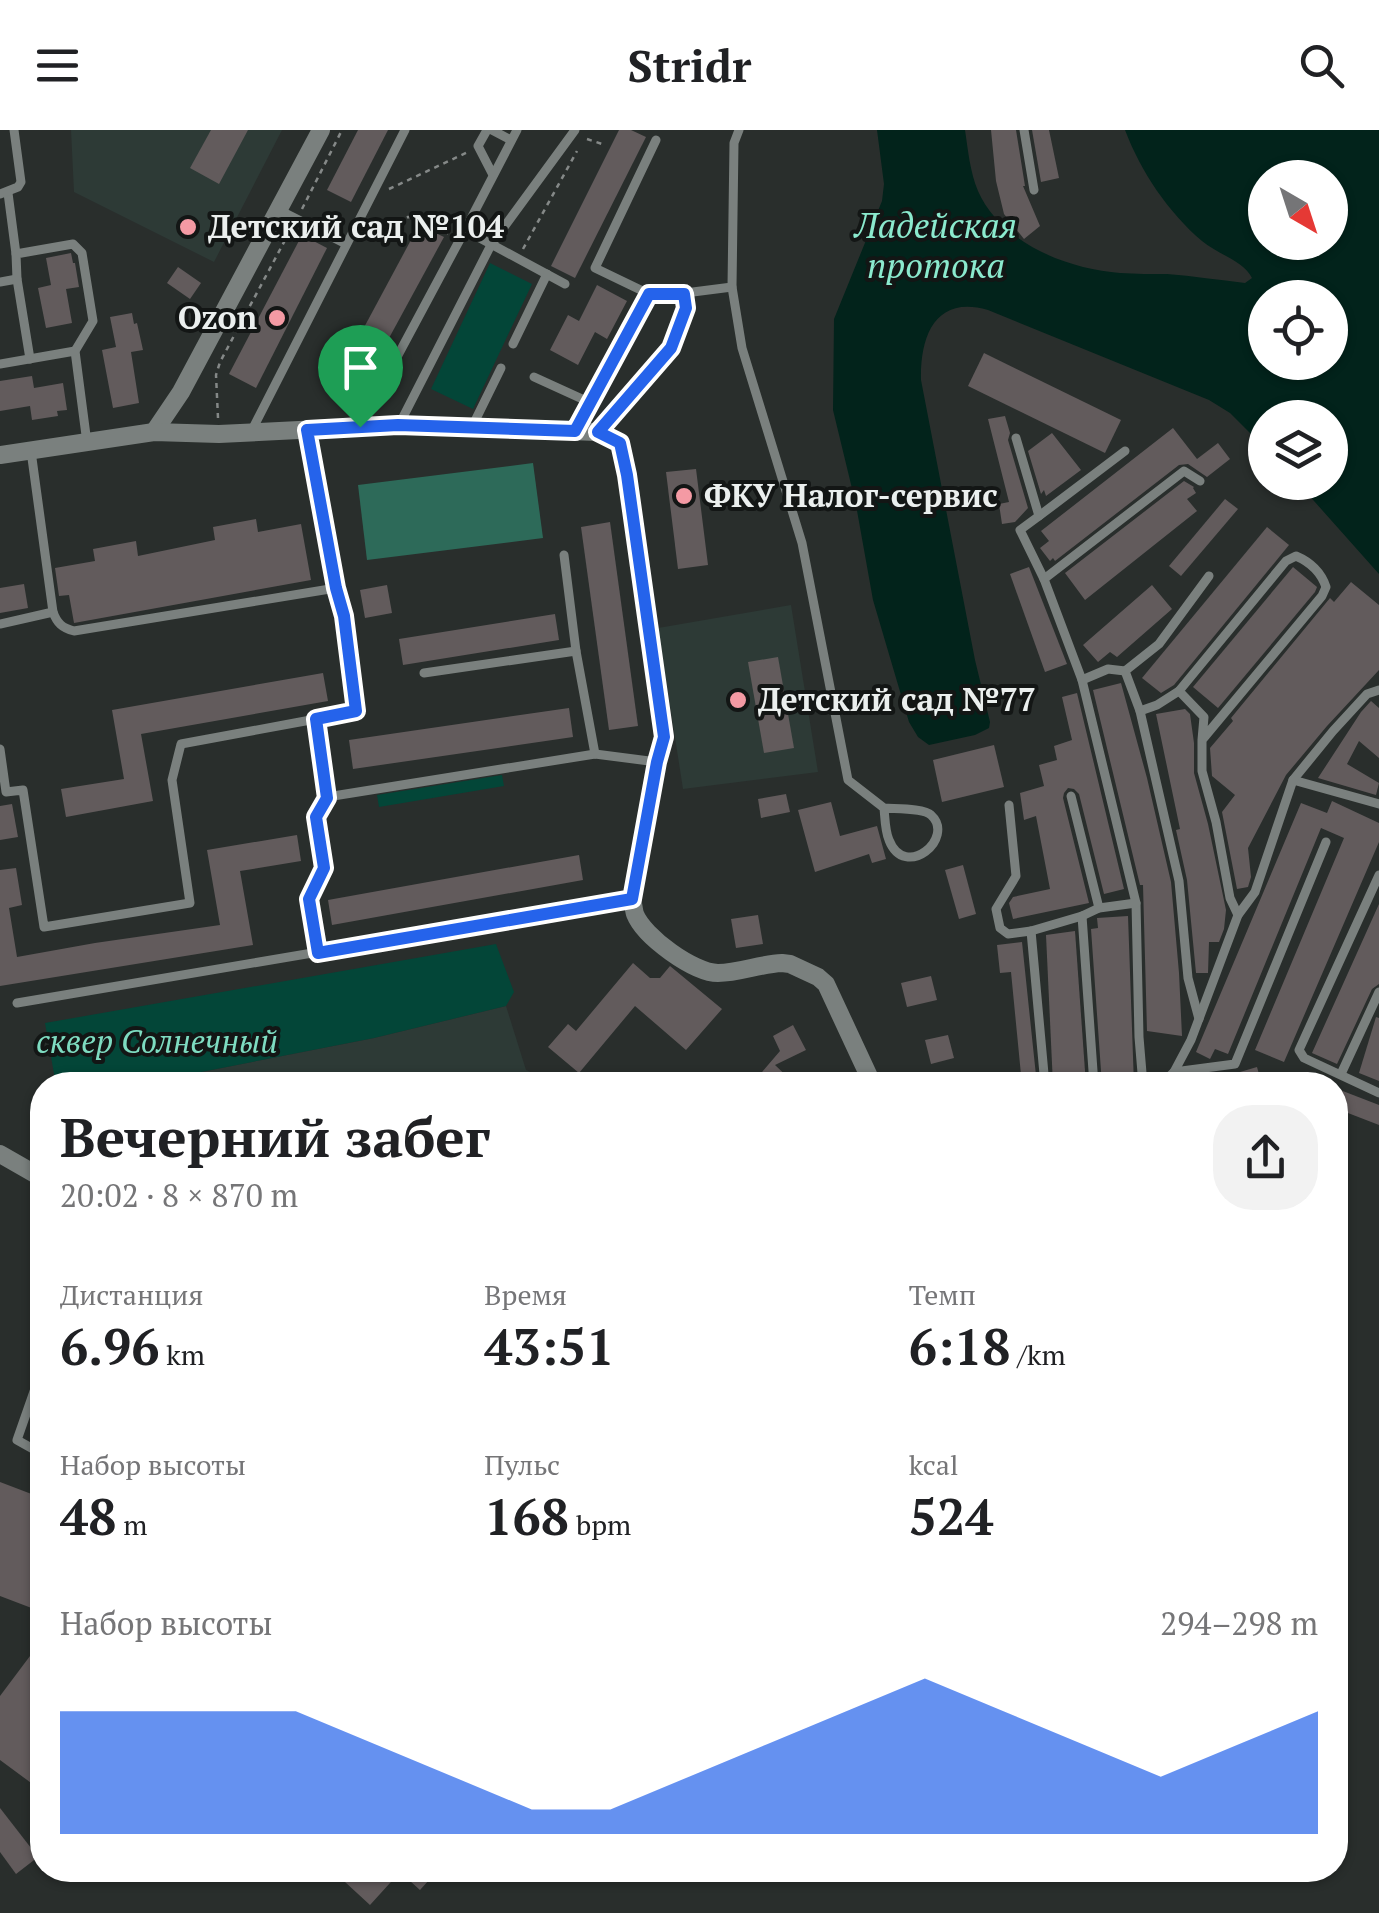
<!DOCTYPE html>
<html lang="ru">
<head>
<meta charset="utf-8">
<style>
	:root { --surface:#fff; --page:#f2f2f2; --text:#202124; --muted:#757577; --accent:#2563eb }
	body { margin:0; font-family:"PT Serif",serif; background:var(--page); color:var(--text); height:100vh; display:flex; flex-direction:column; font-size:38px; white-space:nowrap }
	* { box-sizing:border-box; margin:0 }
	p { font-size:32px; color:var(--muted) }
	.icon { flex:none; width:55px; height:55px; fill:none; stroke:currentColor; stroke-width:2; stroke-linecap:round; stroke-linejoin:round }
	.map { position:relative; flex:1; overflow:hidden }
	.details { position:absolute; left:30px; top:942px; width:1318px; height:810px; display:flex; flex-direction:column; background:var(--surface); border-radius:40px; box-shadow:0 2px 8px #0004 }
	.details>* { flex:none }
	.needle { width:65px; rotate:141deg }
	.buttons { position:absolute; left:1248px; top:30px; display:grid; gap:20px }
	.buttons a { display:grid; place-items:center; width:100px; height:100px; border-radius:50%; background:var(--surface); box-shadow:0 2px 8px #0004; font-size:50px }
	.pin { position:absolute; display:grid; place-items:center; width:85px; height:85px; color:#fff; margin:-102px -42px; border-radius:50% 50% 50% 0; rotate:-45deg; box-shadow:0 0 10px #0007 }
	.pin .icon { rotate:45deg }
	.round { display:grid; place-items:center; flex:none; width:105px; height:105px; border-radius:40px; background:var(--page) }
	.summary { display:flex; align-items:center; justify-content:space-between; height:170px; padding:0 30px }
	h1 { font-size:55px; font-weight:700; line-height:75px }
	.stats { display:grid; grid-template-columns:repeat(3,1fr); gap:15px; height:170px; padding:10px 30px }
	.stats div { display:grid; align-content:center }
	.stats b { font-size:50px; font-weight:700 }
	.stats small { font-size:28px; font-weight:400 }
	.stats p { font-size:28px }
	.chart { height:280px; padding:20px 30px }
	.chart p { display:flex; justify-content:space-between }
	.chart svg { width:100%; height:180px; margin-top:10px; fill:var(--accent); opacity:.7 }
	header { display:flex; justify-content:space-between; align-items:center; height:130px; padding:0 30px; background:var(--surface); font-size:45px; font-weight:700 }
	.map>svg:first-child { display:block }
	.built { fill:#2d3a36 }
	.green { fill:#034638 }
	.forest { fill:#2d6a59 }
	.water { fill:#02231b; fill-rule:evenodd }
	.building { fill:#625b5c }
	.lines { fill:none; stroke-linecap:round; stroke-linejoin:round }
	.path { stroke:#858988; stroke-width:2.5; stroke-dasharray:5 5; stroke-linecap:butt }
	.service { stroke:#7a807e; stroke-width:9 }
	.minor { stroke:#7a807e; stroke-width:18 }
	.route-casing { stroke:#fff; stroke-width:20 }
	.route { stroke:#2563eb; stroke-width:12 }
	.poi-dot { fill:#f49aa4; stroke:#131615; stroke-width:4 }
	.labels { text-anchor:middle; stroke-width:8; stroke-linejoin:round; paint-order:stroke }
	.poi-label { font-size:32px; font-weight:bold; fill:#ebefee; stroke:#131615; text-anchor:start }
	.park-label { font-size:32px; font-style:italic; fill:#7edcc1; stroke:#131615 }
	.water-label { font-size:35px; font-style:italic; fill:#8beace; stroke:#131615 }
</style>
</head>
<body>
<header><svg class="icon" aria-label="menu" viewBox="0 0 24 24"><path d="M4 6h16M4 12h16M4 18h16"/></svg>Stridr<svg class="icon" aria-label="search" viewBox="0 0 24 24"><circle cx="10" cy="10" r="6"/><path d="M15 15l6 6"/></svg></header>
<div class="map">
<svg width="1379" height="1783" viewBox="0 0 1379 1783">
	<rect width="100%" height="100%" fill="#292e2c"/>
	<!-- built -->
	<g class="built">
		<polygon points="71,0 282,0 214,132 74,62"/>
		<polygon points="791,475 818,642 683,659 658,498"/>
		<polygon points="506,876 526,940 559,955 135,955 374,908"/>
	</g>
	<!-- green -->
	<g class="green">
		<polygon points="490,133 532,154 473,279 431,259"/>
		<polygon points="502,645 504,656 379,677 377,665"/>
		<polygon points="496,814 514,862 506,876 374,908 135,955 56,955 45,893"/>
	</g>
	<!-- forest -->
	<polygon class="forest" points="533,333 543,408 367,430 358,355"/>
	<!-- water -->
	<path class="water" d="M 877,0 L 965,0 C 968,20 970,42 978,61 C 1001,113 1067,139 1120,143 C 1136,144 1152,144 1167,144 C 1193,146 1219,150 1245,153 L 1252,148 C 1244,131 1217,124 1202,111 C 1168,82 1141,42 1125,0 L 1379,0 L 1379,444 L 1298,353 L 1330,352 L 1330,288 L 1265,288 L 1265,318 L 1230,283 L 1209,270 L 988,180 C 936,165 920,205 921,250 L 975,530 L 990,592 L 989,598 L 975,605 L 929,615 L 918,607 L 909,592 L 873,470 L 856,375 L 833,280 L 834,189 L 882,71 L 884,54 ZM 1265,48 L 1330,48 L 1330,112 L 1265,112 ZM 1265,168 L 1330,168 L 1330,232 L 1265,232 Z"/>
	<!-- building -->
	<g class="building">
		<polygon points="211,0 248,0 219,54 190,38"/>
		<polygon points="358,0 388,0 351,72 327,60"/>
		<polygon points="619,0 631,0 646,7 575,148 551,136"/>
		<polygon points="991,0 1016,0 1025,56 1023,56 1040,96 1024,109 1004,84 996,51"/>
		<polygon points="1032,0 1049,0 1059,48 1041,52"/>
		<polygon points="419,95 444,107 370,243 346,231"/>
		<polygon points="302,105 327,118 256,258 229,244"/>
		<polygon points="71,123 73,133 75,133 79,157 66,159 72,193 46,198 38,158 51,155 46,128"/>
		<polygon points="178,137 201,153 190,169 167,153"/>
		<polygon points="597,155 627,171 607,209 595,202 578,235 550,220 568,185 579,191"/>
		<polygon points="132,183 134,194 137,193 143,220 131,222 139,273 113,278 102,220 116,217 110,187"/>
		<polygon points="984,223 1121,290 1105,323 968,256"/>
		<polygon points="32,246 34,258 63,253 67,280 57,281 58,286 32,290 30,276 0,281 0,251"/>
		<polygon points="1005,286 1010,303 1008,310 1028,378 1015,392 1002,394 999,374 1009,372 988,289"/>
		<polygon points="1173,298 1197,329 1218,313 1230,329 1207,347 1188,334 1179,335 1055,431 1053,428 1050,431 1040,418 1049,411 1041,401"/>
		<polygon points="1052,303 1081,340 1046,366 1044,360 1041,364 1028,321"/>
		<polygon points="696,339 708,435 678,439 666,342"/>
		<polygon points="1184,351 1194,357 1193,358 1196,363 1187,369 1197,381 1085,470 1065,443"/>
		<polygon points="1225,369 1238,379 1181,446 1169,436"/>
		<polygon points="256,389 258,402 301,394 311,450 74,493 69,465 59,466 55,438 95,431 93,419 136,411 138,426 215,410 213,397"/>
		<polygon points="610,392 638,596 609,600 581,397"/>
		<polygon points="1267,397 1289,415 1174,555 1161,563 1142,548"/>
		<polygon points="1029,437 1067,534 1045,542 1010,444"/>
		<polygon points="1293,437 1317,457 1315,462 1218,578 1193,557"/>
		<polygon points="1351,452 1379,475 1379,540 1327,596 1286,645 1248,718 1251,747 1248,757 1237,759 1222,682 1235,665 1212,646 1210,618 1233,591 1231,588 1330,468 1334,472"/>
		<polygon points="24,454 28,478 0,483 0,458"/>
		<polygon points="387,455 392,483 365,488 360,460"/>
		<polygon points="1152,455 1172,479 1117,527 1110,522 1098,532 1083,515"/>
		<polygon points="555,484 559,510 403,535 399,509"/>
		<polygon points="778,527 794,618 764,623 748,532"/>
		<polygon points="323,543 328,571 141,604 153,671 66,687 61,659 124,649 112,580"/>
		<polygon points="1121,553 1147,648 1171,752 1179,843 1182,906 1147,901 1143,755 1140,755 1093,560"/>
		<polygon points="1077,563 1124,759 1104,764 1079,664 1074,659 1068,658 1064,663 1063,668 1089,773 1013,789 1009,773 1013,767 1050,759 1036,686 1024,690 1020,663 1044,656 1039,635 1057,630 1054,616 1072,610 1062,567"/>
		<polygon points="1371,571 1379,578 1379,628 1359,611 1347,634 1379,653 1376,665 1318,648 1361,582"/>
		<polygon points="569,578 573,607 353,639 349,610"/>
		<polygon points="1185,579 1190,584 1194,613 1194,643 1208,694 1226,780 1224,799 1219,812 1209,812 1208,843 1196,843 1187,750 1176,700 1180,699 1156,584"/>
		<polygon points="994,615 1004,657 942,672 933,630"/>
		<polygon points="786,664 790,682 761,688 758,669"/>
		<polygon points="1332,671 1379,693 1379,712 1284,932 1255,920 1344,708 1321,698 1228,924 1215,919 1210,929 1196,922 1301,673 1327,683"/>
		<polygon points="831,672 840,706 877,696 886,729 872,733 869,724 815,742 798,680"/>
		<polygon points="12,674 18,707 0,710 0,676"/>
		<polygon points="297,705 301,731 240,741 253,815 0,856 0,740 16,738 22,775 9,778 17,827 95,813 220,795 207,720"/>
		<polygon points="579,725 583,750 332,795 328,770"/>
		<polygon points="963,735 976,784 959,789 945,740"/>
		<polygon points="1379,774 1379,854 1372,859 1337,934 1312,923"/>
		<polygon points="758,785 763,814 736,818 731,789"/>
		<polygon points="1128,786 1134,955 1102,955 1091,799 1098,798 1097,788"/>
		<polygon points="1075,801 1086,955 1053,955 1046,805"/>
		<polygon points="1022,812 1033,917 1037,955 1022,955 1011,842 1000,843 997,815"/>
		<polygon points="633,833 650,848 660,848 670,836 722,879 686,920 635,876 579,943 548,917 568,894 576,901"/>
		<polygon points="931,846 937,870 907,877 901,853"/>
		<polygon points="1376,887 1379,888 1379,951 1359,943"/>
		<polygon points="793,895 806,920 775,935 796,955 751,955 780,921 773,906"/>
		<polygon points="948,905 954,928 931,934 925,910"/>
		<polygon points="1257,937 1262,955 1206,955 1206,952"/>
		<polygon points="1335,958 1379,975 1379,995 1335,978"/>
		<polygon points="0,1352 42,1368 42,1482 0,1466"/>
		<polygon points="42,1510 42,1661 0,1630 0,1566"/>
		<polygon points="0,1678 38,1727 16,1744 0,1722"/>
		<polygon points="332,1740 438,1740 420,1760 400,1742 370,1775"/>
	</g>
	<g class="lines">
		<!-- path -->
		<g class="path">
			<polyline points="587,9 602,14"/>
			<polyline points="389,59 468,22"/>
			<polyline points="302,79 342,0"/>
			<polyline points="368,97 408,87 415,88 450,104"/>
			<polyline points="523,119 577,21"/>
			<polyline points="218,288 216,245 220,232 291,99"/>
		</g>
		<!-- service -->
		<g class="service">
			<polyline points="487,0 478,16 493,45"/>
			<polyline points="492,0 511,10"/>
			<polyline points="517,0 465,100 565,154"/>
			<polyline points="1024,0 1034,60"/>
			<polyline points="8,63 16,124"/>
			<polyline points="0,64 18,57 21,52 14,0"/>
			<polyline points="279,80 346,114"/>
			<polyline points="0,152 17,149"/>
			<path d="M 732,157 L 742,218 L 802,413 L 848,650 L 884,678 C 885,688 885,701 889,710 C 905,751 956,708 931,685 C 924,678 895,679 884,678"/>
			<polyline points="685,163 732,157 734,13 739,0"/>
			<polyline points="513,214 547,144"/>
			<polyline points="30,229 17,149 16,124 73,114 82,123 93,191 75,221 87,313"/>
			<polyline points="0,234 75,221"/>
			<polyline points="534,247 591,273"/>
			<polyline points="400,293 491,115 575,0"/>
			<polyline points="360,296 465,100"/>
			<polyline points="472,297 501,238"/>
			<polyline points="308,301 336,458 344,486 356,581 316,589 327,667 316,687 324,739 309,769 319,823"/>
			<polyline points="575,301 635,191"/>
			<polyline points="251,302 405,0"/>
			<polyline points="597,302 671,218 686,178 685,163 649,164 595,138 656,10"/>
			<polyline points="1016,308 1039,386 1020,400 1044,449 1082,550 1136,773 1139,907 1143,955"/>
			<path d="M 31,321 L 53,482 C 57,493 62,498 74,501 L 336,458"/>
			<polyline points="1039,386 1125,321"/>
			<polyline points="564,425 576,521"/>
			<polyline points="1044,449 1184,341 1200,351"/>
			<polyline points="0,494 53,482"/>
			<polyline points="424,543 576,521 595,624"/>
			<polyline points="1082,550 1108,539 1125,541"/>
			<polyline points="1140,581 1157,575 1179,561"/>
			<path d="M 1202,610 L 1204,587 L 1179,561 L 1286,431 L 1296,426 C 1310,432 1321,442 1326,457 L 1322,466 L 1202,610 L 1202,641 L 1216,692 L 1230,768 L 1238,785"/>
			<polyline points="0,619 6,662 23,660 44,797 190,773 172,650 181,614 316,589"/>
			<polyline points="1293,650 1379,674"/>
			<polyline points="1071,666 1099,778"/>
			<polyline points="327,667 595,624 657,632"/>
			<polyline points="1009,675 1016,746 996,779 1000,798 1008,804 1031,801 1082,786 1099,778 1136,773"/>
			<polyline points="1379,745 1299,920 1304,928 1379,963"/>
			<polyline points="1082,786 1094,955"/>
			<polyline points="1031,801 1045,955"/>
			<polyline points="17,873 631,769"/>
			<polyline points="1199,889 1188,848 1179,751 1140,581 1125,541 1159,514 1209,446"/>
			<polyline points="1174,942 1235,934 1326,712"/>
			<polyline points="1341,944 1379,862"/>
			<polyline points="716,955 719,950"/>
			<polyline points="1161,955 1174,942 1191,910 1238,785 1255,762 1293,650 1333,601 1367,564 1379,560"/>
			<polyline points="38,1250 17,1310 42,1324"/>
		</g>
		<!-- minor -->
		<g class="minor">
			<polyline points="154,302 181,262 321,0"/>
			<path d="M 0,325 L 154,302 L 219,304 L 399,295 L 597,302 L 620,313 L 627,345 L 664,607 L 657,632 L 632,769 C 633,772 634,781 635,784 C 644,807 694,843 718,843 C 739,843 760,834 782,833 L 790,834 L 818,847 L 826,854 L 873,955"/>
			<polyline points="0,1024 42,1048"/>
		</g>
	</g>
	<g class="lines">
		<!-- route casing -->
		<g class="route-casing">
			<polygon id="route" points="649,164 684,164 686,178 671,218 598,302 620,313 627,345 664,607 657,632 632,769 318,823 309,769 324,738 316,687 327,668 316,589 356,581 344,486 336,458 307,300 398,295 575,301"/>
		</g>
		<!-- route -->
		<use href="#route" class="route"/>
	</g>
	<!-- markers -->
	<g class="poi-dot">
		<circle cx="188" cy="97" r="10"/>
		<circle cx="277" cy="188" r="10"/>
		<circle cx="684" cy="366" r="10"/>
		<circle cx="738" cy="570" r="10"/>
	</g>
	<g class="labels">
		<!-- poi labels -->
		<g class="poi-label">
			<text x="208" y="108">Детский сад №104</text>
			<text x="257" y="199" text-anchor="end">Ozon</text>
			<text x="704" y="377">ФКУ Налог-сервис</text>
			<text x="758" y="581">Детский сад №77</text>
		</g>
		<!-- park labels -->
		<g class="park-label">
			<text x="157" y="923">сквер Солнечный</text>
		</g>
		<!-- water labels -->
		<g class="water-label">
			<text x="936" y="108">Ладейская<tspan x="936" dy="40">протока</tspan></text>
		</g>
	</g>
</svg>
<div class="buttons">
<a><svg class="needle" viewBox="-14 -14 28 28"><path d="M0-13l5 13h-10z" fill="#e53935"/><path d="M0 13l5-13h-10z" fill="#757577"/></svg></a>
<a><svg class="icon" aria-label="locate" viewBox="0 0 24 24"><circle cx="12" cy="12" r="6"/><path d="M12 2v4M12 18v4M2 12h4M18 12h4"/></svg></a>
<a><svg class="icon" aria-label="layers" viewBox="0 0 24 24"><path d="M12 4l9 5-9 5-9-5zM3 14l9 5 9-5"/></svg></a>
</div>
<div class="pin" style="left:360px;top:297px;background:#1e9e55"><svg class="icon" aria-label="arrive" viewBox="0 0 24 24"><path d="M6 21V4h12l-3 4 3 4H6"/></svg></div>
<section class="details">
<div class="summary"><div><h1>Вечерний забег</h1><p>20:02 · 8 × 870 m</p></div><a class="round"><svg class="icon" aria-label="share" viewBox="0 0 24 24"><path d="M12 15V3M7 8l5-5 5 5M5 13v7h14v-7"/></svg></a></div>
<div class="stats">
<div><p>Дистанция</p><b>6.96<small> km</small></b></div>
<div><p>Время</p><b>43:51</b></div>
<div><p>Темп</p><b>6:18<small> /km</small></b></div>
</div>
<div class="stats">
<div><p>Набор высоты</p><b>48<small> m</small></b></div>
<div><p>Пульс</p><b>168<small> bpm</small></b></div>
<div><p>kcal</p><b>524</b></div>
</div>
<div class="chart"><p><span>Набор высоты</span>294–298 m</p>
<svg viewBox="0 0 160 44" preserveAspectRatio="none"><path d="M0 44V14L10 14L20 14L30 14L40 22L50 30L60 38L70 38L80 30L90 22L100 14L110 6L120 14L130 22L140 30L150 22L160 14V44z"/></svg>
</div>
</section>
</div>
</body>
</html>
